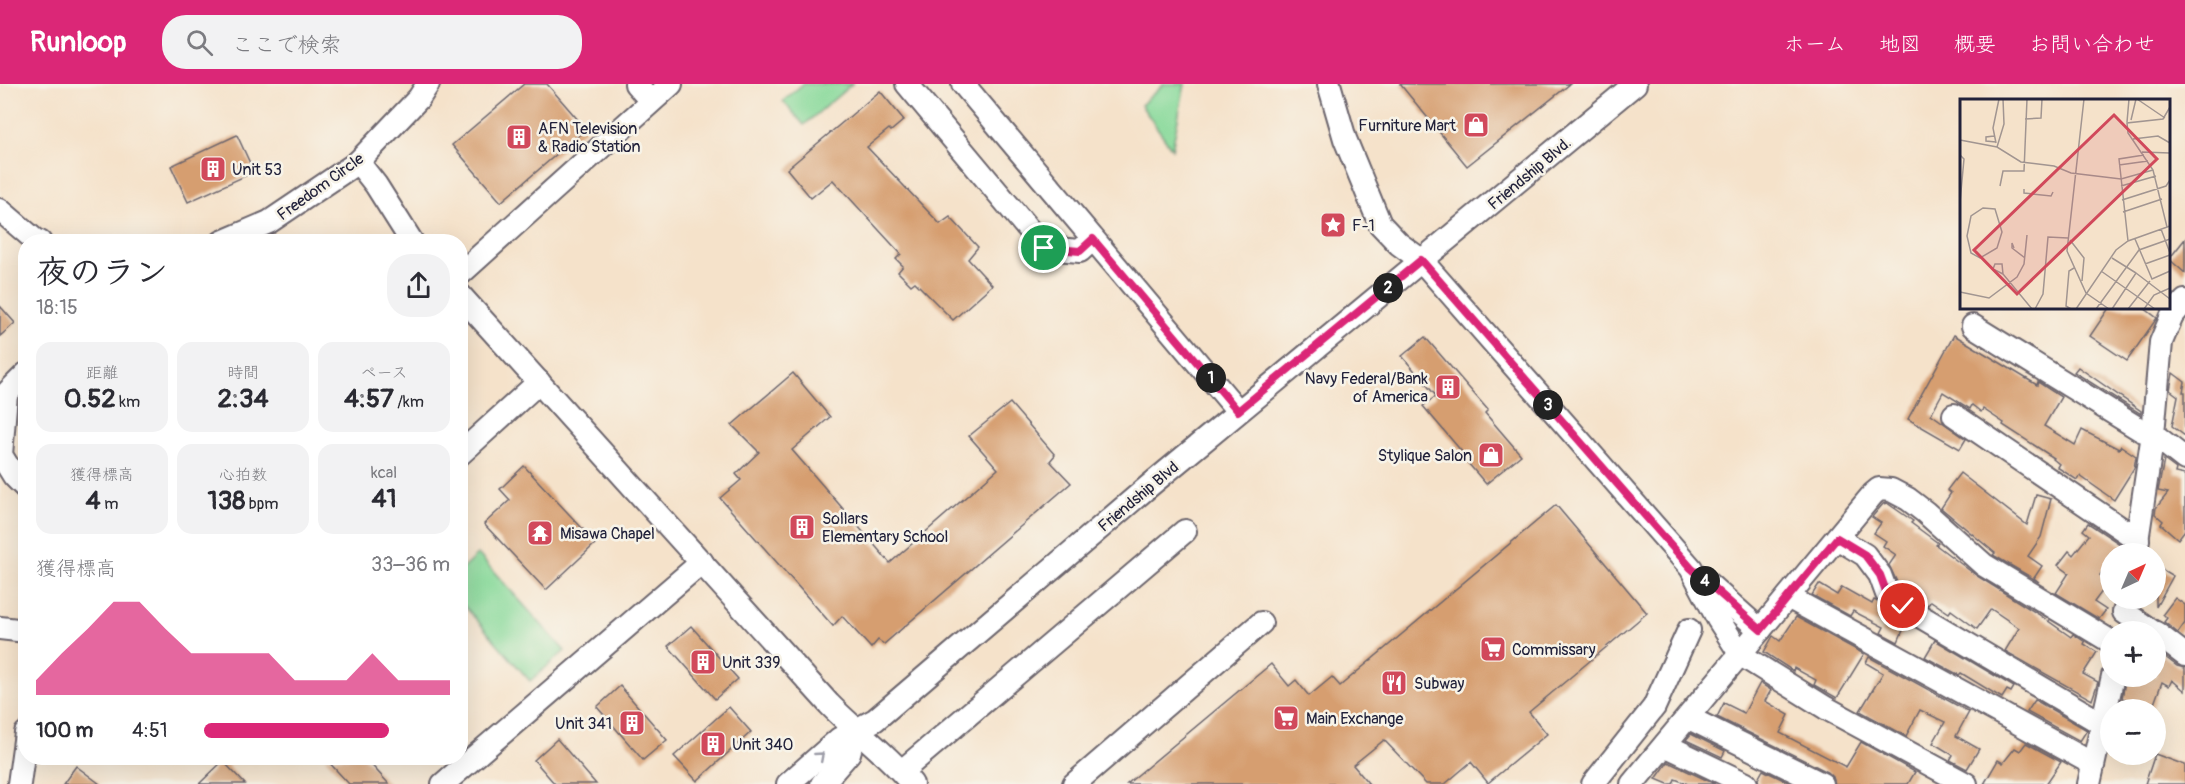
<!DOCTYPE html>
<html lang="ja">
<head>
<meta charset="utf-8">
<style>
	:root { --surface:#fff; --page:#f2f2f3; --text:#2b2b33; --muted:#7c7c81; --accent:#db2777 }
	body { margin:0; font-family:Pangolin,"Klee One",sans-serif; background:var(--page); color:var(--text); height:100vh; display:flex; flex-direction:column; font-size:22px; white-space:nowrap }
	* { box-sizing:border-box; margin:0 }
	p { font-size:20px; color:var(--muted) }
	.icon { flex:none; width:33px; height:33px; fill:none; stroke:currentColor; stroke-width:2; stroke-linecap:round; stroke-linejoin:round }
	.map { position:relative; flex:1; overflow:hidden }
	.drawer { position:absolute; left:18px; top:150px; width:450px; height:531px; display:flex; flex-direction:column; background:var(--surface); border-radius:24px; box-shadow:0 6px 24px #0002 }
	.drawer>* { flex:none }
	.needle { width:39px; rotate:44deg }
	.buttons { position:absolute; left:2100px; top:459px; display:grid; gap:12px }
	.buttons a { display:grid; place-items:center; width:66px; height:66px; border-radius:50%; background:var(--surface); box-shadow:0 6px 24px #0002; font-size:30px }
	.pin { position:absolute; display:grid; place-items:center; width:51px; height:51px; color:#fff; margin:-26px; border:3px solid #fff; border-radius:50%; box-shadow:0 2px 6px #0007 }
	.km { position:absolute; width:30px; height:30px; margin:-15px; border-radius:50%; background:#222; color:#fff; font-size:16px; line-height:30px; text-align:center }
	.round { display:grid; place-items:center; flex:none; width:63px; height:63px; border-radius:24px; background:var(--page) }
	.headline { display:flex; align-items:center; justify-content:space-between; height:102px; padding:0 18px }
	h1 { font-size:33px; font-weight:800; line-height:45px }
	.figures { display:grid; grid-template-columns:repeat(3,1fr); gap:9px; height:102px; padding:6px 18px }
	.figures div { display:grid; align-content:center; border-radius:15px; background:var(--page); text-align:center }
	.figures b { font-size:26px; font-weight:800 }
	.figures small { font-size:16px; font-weight:400 }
	.figures p { font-size:16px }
	.chart { height:168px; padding:12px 18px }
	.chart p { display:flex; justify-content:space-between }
	.chart svg { width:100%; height:108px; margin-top:6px; fill:var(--accent); opacity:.7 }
	ul { padding:0 18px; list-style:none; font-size:20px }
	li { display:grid; grid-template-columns:96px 72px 1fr; align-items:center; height:45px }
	li i { height:15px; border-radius:8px; background:var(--accent) }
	header { display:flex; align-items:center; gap:36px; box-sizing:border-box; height:84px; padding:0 30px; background:var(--accent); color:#fff }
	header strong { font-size:28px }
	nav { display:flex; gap:33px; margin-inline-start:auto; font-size:21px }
	.search { width:420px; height:54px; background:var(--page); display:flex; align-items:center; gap:15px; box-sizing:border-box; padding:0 21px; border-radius:24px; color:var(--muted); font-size:22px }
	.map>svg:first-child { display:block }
	.green { fill:#87d99a; stroke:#547e6a; stroke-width:1.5 }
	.building { fill:#d69e70 }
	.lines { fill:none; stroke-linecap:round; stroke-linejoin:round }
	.minor-casing { stroke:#6c656d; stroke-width:26 }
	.minor { stroke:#fff; stroke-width:22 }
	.oneway { stroke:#9c9ca7 }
	.route-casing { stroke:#fff; stroke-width:12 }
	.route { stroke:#db2777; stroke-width:8 }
	.labels { text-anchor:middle; stroke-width:5; stroke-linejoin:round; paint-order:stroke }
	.poi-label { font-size:16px; fill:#22223b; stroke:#f7f3e8; text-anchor:start }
	.street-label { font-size:16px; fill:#22223b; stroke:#f7f3e8 }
	.inset-road { fill:none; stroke:#a19591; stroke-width:1.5 }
	.view { fill:#d1495b; fill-opacity:0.15; stroke:#d1495b; stroke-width:3 }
	.inset-edge { fill:none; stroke:#22223b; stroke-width:3 }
</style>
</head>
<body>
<header>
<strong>Runloop</strong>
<div class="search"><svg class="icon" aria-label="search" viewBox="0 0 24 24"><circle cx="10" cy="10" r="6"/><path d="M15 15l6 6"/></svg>ここで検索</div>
<nav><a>ホーム</a><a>地図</a><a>概要</a><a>お問い合わせ</a></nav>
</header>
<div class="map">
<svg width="2185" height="700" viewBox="0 0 2185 700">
	<rect width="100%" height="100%" fill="#f7f3e8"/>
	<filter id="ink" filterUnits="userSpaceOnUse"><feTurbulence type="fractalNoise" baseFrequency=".0167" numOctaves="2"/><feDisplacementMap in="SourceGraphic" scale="12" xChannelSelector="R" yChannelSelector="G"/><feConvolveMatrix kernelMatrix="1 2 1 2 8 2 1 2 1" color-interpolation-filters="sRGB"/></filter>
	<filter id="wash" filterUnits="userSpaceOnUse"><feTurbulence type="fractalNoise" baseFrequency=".008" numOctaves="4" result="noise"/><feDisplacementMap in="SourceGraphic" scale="24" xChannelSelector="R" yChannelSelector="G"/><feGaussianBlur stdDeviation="1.35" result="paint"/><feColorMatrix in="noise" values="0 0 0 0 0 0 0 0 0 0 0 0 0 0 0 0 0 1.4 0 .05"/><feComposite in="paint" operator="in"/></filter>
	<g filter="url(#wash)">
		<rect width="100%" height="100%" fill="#f5e2ca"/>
		<!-- green -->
		<g class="green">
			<polygon points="803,0 852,0 804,41 783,17"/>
			<polygon points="1164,0 1185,0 1172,65 1141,21"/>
			<polygon points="478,470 565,567 530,597 461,518 461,486"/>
		</g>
		<g id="blocks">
			<!-- building -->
			<g class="building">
				<polygon points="524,0 547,0 586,45 501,118 452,61"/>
				<polygon points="1400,0 1570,0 1467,82"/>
				<polygon points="880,7 904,36 891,47 889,45 867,63 940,140 950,133 978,163 968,175 992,201 953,236 915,198 911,201 898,188 903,182 896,175 901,170 833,96 811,114 787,85"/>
				<polygon points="237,51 254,88 188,118 171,82"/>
				<polygon points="2185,155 2185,189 2169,175"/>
				<polygon points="0,222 15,239 0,252"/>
				<polygon points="2109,224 2144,224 2157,234 2127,277 2090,252"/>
				<polygon points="1954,251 2037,301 2038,298 2061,313 2044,342 2075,361 2082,346 2119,365 2121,362 2136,372 2134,384 2114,416 2080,392 2077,396 2057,383 2059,380 2053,375 2054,374 2003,341 2004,339 1983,325 1981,328 1972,321 1970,325 1943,308 1931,330 1966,355 1960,365 1908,335"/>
				<polygon points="1425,253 1488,326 1485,329 1521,371 1486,400 1461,371 1463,369 1423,322 1436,312 1402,272"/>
				<polygon points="2078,283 2141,327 2141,330 2074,288"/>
				<polygon points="793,289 830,333 792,366 890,479 998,385 969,352 1010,319 1055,371 1050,377 1071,399 884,560 878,556 871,564 842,532 833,542 720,414 741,396 736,390 759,368 732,341"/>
				<polygon points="2173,289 2185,298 2183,308 2185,308 2185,352 2172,342 2178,312 2170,306"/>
				<polygon points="2164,376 2176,385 2175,389 2185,391 2185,446 2178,455 2161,440 2163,437 2155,430 2156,424 2168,409 2158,407"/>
				<polygon points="524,382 596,459 546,506 484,440 510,416 500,405"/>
				<polygon points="1960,389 2027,441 2036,411 2051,415 2041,453 2028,472 2042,482 2034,494 2039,498 1993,471 1995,469 1941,424 1951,409 1947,406"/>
				<polygon points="1887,419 1913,437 1911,439 1938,459 1936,461 1977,492 2038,530 2071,553 2073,550 2085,558 2084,560 2097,568 2083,590 2098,598 2092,616 2005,567 2019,544 1991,525 1977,545 1951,526 1949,529 1931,517 1928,521 1898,500 1889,481 1896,471 1883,462 1886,457 1874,449 1881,439 1872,433 1883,420"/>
				<polygon points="1556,421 1647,529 1529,628 1547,650 1488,699 1471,678 1445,700 1426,700 1384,656 1353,681 1369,700 1127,700 1271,580 1289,602 1296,596 1309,612 1332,593 1340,602"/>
				<polygon points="2088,439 2123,462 2118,470 2110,470 2110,478 2100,491 2109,498 2094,518 2106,526 2099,535 2056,509 2069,489 2058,481 2069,467 2073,471 2089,451 2083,446"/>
				<polygon points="2156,482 2173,492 2156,523"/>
				<polygon points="1819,500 1837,511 1842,503 1872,520 1874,516 1876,517 1906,539 1898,558 1881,549 1884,543 1853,527 1850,532 1812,511"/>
				<polygon points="2175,514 2185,521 2185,539 2178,549 2164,538 2167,534 2163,530"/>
				<polygon points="1796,533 1864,570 1837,614 1814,601 1816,596 1794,584 1793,587 1764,568 1773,552 1780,557"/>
				<polygon points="691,542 738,595 715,615 668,562"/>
				<polygon points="1935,556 2014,603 2011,608 2007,606 2002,614 1961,589 1959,591 1925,573"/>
				<polygon points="2160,569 2177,582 2185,584 2185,607 2172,596 2169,602 2162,598 2152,625 2122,614 2126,592 2156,592 2156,576"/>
				<polygon points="1869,573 1969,628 1956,652 1979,665 1967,685 1950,676 1953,671 1933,659 1945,638 1920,626 1906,652 1860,627 1883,589 1866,579"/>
				<polygon points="1760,599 1771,606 1765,617 1789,631 1780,649 1846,683 1861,658 1915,688 1908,700 1835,700 1833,693 1828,688 1717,633 1724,619 1744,629"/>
				<polygon points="620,602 667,656 643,676 597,623"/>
				<polygon points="2035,616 2087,646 2080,657 2027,628"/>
				<polygon points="729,623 751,648 697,697 674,672"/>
				<polygon points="1691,650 1725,667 1722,673 1686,656"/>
				<polygon points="557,655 596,700 555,700 534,676"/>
				<polygon points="2026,659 2061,678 2046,700 1984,700 1998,676 2003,679 2015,664 2020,667"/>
				<polygon points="2155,670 2185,681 2185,700 2145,700"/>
				<polygon points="325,674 365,674 389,700 349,700"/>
				<polygon points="223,677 245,700 199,700"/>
				<polygon points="1668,678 1715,700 1688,700 1675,695 1673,700 1668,700 1656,695"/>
				<polygon points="76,682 100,700 63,700"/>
				<polygon points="1763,686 1792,700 1759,700 1758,695"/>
			</g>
		</g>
	</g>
	<g filter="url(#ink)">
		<use href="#blocks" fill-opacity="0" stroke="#6c656d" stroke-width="1.5"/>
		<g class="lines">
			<!-- minor casing -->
			<g class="minor-casing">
				<g id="minor">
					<polyline points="636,0 651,17"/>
					<polyline points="907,0 1044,164 1080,167 1093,155"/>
					<polyline points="963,0 1238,327"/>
					<polyline points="1329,0 1345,55 1380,140 1399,160 1421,176 1691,484 1718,535 1741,571 1826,624 1966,700"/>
					<polyline points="358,78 376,101 412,158"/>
					<polyline points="0,126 35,156 40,158"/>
					<polyline points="222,158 269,138 358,78 419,14 428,0"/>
					<polyline points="460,190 671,0"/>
					<path d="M 460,211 L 829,620 C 856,648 888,670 912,700"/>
					<polyline points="1973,242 2141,346 2153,350 2185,375"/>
					<polyline points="26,290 6,310 1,371 14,392 26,404"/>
					<polyline points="1954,331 2138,456"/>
					<polyline points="460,370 539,298"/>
					<polyline points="1837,454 1865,471 1880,491 1887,510 1903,522 2101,639"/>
					<polyline points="2135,470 2153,350 2161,258 2172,232 2185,217"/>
					<polyline points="1705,497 1760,546"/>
					<polyline points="1788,513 2093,680"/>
					<polyline points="2124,528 2153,548"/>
					<polyline points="0,544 26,547"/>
					<polyline points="2156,549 2185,571"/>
					<polyline points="1689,634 1822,700"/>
					<polyline points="1665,661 1746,700"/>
					<polyline points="902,687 1185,447"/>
					<polyline points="19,700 26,649"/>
					<polyline points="443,700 702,478"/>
					<polyline points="788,700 839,655 875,636 1149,402 1635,0"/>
					<polyline points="822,700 849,669 855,647"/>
					<polyline points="1074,700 1261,539"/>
					<polyline points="1593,700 1654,623 1689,546"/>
					<polyline points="1632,700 1873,410 1879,405 1891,406 1908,415 1925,428 1984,481 2110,557"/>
					<polyline points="2089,700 2113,592"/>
				</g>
			</g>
			<!-- minor -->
			<use href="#minor" class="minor"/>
		</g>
		<!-- one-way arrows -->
		<defs><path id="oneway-chevron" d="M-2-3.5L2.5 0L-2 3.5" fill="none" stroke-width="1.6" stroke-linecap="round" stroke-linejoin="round" transform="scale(1.5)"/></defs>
		<use class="oneway" href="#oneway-chevron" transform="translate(820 672) rotate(-41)"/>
	</g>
	<g class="lines" filter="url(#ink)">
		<!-- route casing -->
		<g class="route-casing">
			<polyline id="route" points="1044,164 1080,167 1093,155 1238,327 1421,176 1691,484 1761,546 1837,454 1865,471 1880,491 1887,510 1903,522"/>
		</g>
		<!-- route -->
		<use href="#route" class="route"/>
	</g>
	<!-- icons -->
	<defs>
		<g id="shop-square" transform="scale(1.35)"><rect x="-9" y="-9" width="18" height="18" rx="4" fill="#d1495b" stroke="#f7f3e8"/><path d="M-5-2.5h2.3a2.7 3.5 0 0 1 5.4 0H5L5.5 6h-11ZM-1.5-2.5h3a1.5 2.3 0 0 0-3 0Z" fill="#fff"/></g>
		<g id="building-square" transform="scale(1.35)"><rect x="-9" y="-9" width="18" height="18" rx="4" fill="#d1495b" stroke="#f7f3e8"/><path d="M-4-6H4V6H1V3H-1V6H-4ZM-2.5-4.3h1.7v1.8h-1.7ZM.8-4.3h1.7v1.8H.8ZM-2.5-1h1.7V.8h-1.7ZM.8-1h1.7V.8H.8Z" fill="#fff"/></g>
		<g id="sight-square" transform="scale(1.35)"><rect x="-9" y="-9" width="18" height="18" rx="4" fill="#d1495b" stroke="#f7f3e8"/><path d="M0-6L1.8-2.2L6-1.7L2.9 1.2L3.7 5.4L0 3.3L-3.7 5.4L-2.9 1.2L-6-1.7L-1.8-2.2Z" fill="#fff"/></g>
		<g id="temple-square" transform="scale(1.35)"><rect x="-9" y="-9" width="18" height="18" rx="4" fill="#d1495b" stroke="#f7f3e8"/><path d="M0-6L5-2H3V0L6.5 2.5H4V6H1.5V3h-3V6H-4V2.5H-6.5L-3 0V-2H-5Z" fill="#fff"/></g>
		<g id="supermarket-square" transform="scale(1.35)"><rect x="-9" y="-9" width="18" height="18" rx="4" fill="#d1495b" stroke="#f7f3e8"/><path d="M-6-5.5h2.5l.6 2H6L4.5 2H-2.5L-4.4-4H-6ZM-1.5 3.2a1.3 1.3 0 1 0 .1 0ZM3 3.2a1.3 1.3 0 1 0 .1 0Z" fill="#fff"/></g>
		<g id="restaurant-square" transform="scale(1.35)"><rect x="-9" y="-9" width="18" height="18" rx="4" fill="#d1495b" stroke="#f7f3e8"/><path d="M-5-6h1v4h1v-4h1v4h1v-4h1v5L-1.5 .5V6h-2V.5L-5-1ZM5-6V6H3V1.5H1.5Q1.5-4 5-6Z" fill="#fff"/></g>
	</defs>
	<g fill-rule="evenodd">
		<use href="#shop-square" x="1476" y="41"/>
		<use href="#building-square" x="519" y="53"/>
		<use href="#building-square" x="213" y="85"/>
		<use href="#sight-square" x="1333" y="141"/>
		<use href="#building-square" x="1448" y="303"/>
		<use href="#shop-square" x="1491" y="371"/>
		<use href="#building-square" x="802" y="443"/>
		<use href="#temple-square" x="540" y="449"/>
		<use href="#supermarket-square" x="1493" y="565"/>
		<use href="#building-square" x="703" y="578"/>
		<use href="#restaurant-square" x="1394" y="599"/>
		<use href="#supermarket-square" x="1286" y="634"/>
		<use href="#building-square" x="632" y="639"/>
		<use href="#building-square" x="713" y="660"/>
	</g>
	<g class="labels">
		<!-- poi labels -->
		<g class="poi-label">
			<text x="1456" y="47" text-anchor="end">Furniture Mart</text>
			<text x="538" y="50">AFN Television<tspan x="538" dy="18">&amp; Radio Station</tspan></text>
			<text x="232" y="91">Unit 53</text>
			<text x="1352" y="147">F-1</text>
			<text x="1428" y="300" text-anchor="end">Navy Federal/Bank<tspan x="1428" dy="18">of America</tspan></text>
			<text x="1472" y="377" text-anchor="end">Stylique Salon</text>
			<text x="822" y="440">Sollars<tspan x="822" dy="18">Elementary School</tspan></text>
			<text x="560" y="455">Misawa Chapel</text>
			<text x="1512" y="571">Commissary</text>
			<text x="722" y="584">Unit 339</text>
			<text x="1414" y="605">Subway</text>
			<text x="1306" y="640">Main Exchange</text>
			<text x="612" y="645" text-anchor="end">Unit 341</text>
			<text x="732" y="666">Unit 340</text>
		</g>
		<!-- street labels -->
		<g class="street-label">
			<text transform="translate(1529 89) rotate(-40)" y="6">Friendship Blvd.</text>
			<text transform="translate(320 102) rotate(-36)" y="6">Freedom Circle</text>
			<text transform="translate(1138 412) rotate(-40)" y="6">Friendship Blvd</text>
		</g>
	</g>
	<!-- overview -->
	<g transform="translate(1960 15)">
		<rect width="210" height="210" fill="#f5e2ca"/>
		<path class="inset-road" d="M 124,0 L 107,152 L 126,194 L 149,210M 177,0 L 205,19M 65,20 L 81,19 L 82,0M 171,21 L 176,0M 167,23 L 169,0M 34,37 L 26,38 L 26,42 L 36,43M 173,40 L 198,37 L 210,44M 0,41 L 37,48 L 61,63 L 94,67 L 111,74 L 161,80 L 193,71M 36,44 L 33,29 L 39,0M 37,48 L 44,25 L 43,0M 182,53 L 210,54M 0,56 L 4,60 L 0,103M 159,66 L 188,62M 40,87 L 43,72 L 64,72 L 67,0M 161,87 L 196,77M 64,90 L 64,94 L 91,97 L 93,93M 162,101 L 206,87 L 210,81M 23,109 L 35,110 L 42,133 L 37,149 L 20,159 L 11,154 L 7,137 L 11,117 ZM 163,113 L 202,100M 207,128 L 193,71 L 168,34 L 167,24 L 203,20 L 210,8M 201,130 L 210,154M 175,140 L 192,180 L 210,172M 110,141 L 124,159 L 122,182M 168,142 L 159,60 L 184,56M 54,149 L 52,144 L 52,149 L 65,159M 152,159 L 176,174M 185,165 L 210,156M 141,172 L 195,210M 43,175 L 33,170 L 35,165 L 42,165 L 43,175 L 72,210M 0,193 L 29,199 L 57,178 L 64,165 L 67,136M 28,210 L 49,210M 75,210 L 83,195 L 88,138 L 108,139M 111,210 L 106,207 L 109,172 L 114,169M 116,210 L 156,151 L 168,142 L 210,127M 136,210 L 179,151 L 210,140M 152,210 L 176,174 L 210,200M 168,210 L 190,182M 184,210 L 194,196 L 210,189"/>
		<path class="view" d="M 154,16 L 197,60 L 57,195 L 14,151 Z"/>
		<rect width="210" height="210" class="inset-edge"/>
	</g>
</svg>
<div class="buttons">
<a><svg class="needle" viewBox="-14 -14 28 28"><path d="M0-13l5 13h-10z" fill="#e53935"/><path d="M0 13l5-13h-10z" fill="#7c7c81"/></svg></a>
<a>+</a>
<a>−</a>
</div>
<div class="pin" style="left:1044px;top:164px;background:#1e9e55"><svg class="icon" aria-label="arrive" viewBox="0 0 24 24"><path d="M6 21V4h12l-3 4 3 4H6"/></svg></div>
<div class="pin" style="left:1903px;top:522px;background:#d93025"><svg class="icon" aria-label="check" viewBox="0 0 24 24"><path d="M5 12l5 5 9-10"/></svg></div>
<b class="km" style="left:1211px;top:294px">1</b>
<b class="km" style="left:1388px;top:204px">2</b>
<b class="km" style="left:1548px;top:321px">3</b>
<b class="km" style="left:1705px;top:497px">4</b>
<section class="drawer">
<div class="headline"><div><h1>夜のラン</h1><p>18:15</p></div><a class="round"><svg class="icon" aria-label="share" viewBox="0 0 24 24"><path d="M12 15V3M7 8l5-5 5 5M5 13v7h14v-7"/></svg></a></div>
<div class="figures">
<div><p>距離</p><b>0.52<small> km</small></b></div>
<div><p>時間</p><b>2:34</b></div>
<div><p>ペース</p><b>4:57<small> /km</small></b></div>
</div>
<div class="figures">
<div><p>獲得標高</p><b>4<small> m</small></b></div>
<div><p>心拍数</p><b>138<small> bpm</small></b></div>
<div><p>kcal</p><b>41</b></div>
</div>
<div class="chart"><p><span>獲得標高</span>33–36 m</p>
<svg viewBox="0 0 160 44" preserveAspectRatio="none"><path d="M0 44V38L10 27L20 17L30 6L40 6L50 17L60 27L70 27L80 27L90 27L100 38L110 38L120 38L130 27L140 38L150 38L160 38V44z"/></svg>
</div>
<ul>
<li><b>100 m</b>4:51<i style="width:75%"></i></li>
</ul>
</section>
</div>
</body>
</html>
